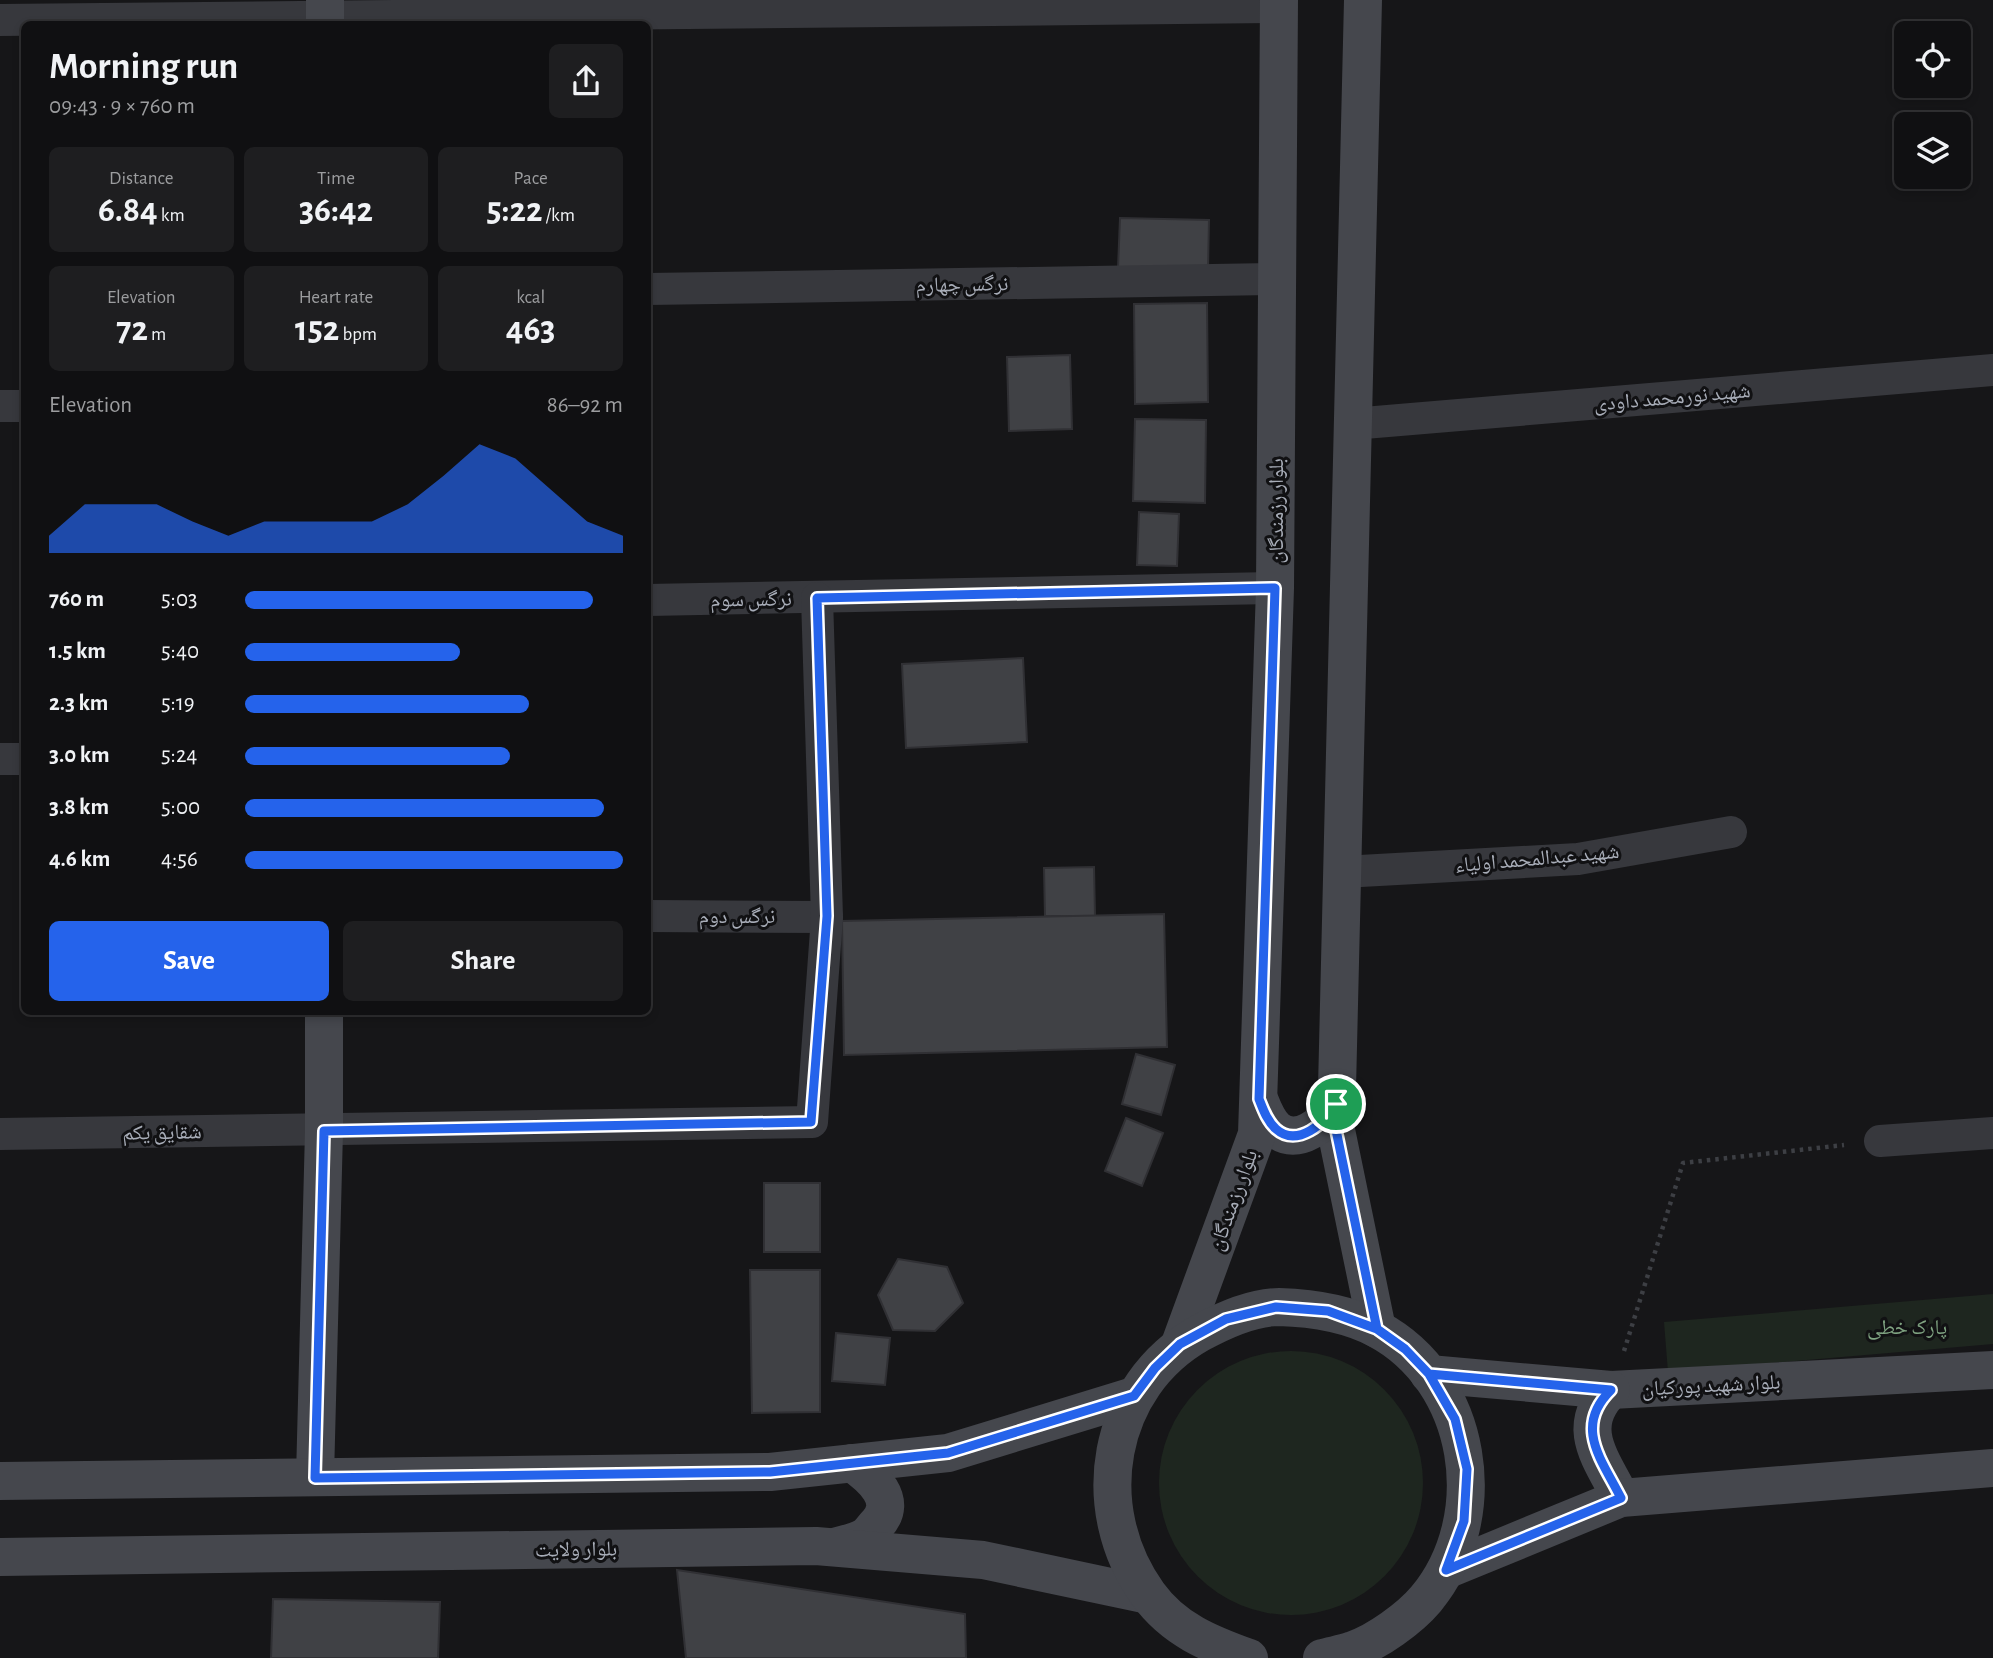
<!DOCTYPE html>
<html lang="en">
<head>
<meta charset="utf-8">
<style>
	:root { --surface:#101012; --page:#1e1e20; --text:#f1f3f6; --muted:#9c9d9f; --line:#303032; --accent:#2563eb }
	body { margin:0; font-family:"Alegreya Sans","Noto Naskh Arabic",sans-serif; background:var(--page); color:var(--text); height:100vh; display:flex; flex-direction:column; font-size:26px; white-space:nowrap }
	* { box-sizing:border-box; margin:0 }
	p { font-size:23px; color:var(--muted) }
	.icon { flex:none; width:38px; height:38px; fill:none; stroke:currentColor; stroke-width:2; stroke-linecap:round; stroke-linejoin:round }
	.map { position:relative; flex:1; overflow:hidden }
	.details { position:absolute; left:21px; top:21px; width:630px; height:994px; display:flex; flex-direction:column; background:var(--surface); border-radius:10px; box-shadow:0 4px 10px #0003,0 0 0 2px var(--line) }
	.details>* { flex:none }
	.controls { position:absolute; left:1894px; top:21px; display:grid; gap:14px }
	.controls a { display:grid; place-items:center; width:77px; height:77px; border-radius:10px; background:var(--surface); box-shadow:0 4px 10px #0003,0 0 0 2px var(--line); font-size:35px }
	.pin { position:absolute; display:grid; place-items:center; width:60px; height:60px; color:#fff; margin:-30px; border:4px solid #fff; border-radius:50%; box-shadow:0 2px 7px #0007 }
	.round { display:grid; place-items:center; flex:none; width:74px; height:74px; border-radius:10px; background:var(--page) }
	.head { display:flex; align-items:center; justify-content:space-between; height:119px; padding:0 28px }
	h1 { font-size:38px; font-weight:600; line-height:52px }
	.figures { display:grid; grid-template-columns:repeat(3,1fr); gap:10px; height:119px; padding:7px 28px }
	.figures div { display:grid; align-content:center; border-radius:10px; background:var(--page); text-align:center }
	.figures b { font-size:35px; font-weight:600 }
	.figures small { font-size:19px; font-weight:400 }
	.figures p { font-size:19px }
	.chart { height:196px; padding:14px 28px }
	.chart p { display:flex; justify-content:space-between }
	.chart svg { width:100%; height:126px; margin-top:7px; fill:var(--accent); opacity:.7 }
	.primary-button { display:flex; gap:14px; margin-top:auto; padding:14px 28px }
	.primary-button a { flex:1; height:80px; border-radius:10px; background:var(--accent); color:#fff; font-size:28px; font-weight:600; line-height:80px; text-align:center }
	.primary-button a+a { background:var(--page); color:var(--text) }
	ul { padding:0 28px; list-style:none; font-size:23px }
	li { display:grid; grid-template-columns:112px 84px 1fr; align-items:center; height:52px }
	li i { height:18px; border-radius:9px; background:var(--accent) }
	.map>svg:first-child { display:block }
	.green { fill:#1e261f }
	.building { fill:#404145; stroke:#303034; stroke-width:2 }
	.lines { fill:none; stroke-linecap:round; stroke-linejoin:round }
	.path { stroke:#3d3f44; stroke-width:4.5; stroke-dasharray:3.5 5; stroke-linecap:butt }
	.street { stroke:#37383d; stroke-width:32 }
	.secondary { stroke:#45474d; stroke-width:38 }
	.route-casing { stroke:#fff; stroke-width:14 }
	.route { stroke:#2563eb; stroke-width:9 }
	.labels { text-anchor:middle; stroke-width:6; stroke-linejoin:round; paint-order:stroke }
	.street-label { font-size:21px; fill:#a8adb8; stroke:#111113 }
	.park-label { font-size:21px; fill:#7fa381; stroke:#111113 }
</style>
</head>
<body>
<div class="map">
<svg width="1993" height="1658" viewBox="0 0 1993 1658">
	<rect width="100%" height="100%" fill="#161618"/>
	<!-- green -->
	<g class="green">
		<polygon points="1993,1294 1993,1344 1668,1372 1664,1322"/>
		<circle cx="1291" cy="1483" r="132"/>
	</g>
	<!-- building -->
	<g class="building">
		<polygon points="1120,218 1209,220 1208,269 1118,268"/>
		<polygon points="1207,303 1208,402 1135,404 1134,304"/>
		<polygon points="1070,355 1072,429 1009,431 1007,357"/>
		<polygon points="1135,419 1206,420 1205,503 1133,501"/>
		<polygon points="1139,512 1179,514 1177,566 1137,565"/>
		<polygon points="1023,658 1027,742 906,748 902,664"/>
		<polygon points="1094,867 1095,916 1045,916 1044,868"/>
		<polygon points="1164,914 1167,1047 844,1055 842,921"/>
		<polygon points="1136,1054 1175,1065 1161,1115 1122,1104"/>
		<polygon points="1126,1118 1163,1133 1142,1186 1105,1171"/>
		<rect x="764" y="1183" width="56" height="69"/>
		<polygon points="898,1259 947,1267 963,1303 935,1331 893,1330 878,1295"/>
		<polygon points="750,1270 820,1270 820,1412 752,1413"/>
		<polygon points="836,1333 890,1338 885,1385 832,1381"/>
		<polygon points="677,1570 965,1614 966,1658 686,1658"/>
		<polygon points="273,1599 440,1602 438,1658 271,1658"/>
	</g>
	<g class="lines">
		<!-- path -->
		<polyline class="path" points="1624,1351 1683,1163 1844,1145"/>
		<!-- street -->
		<g class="street">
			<polyline points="0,20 1279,7"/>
			<polyline points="648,289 1277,279"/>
			<polyline points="0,406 24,406"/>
			<polyline points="1352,424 1993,370"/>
			<polyline points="648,600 1275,588"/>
			<polyline points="0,759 24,759"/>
			<polyline points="1342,872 1578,859 1731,832"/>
			<polyline points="648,916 827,917"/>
			<polyline points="0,1134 812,1122 827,917 817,598"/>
			<polyline points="1880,1141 1993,1133"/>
		</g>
		<!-- secondary -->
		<g class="secondary">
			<polyline points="325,0 325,24"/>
			<polyline points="1363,0 1336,1130 1377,1329"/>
			<path d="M 1259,1099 C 1263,1109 1267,1121 1276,1129 C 1297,1148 1326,1123 1336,1104"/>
			<polyline points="1180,1344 1257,1134 1275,588 1279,0"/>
			<polyline points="1429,1374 1611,1390 1993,1370"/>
			<path d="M 1611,1390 C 1573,1427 1602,1460 1621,1498"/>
			<polyline points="315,1477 324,1131 324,1012"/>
			<polyline points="0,1481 770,1472 948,1453 1134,1396"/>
			<path d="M 834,1547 C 844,1544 858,1542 866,1536 C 870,1533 873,1528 877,1524 C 899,1500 872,1477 852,1463"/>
			<polyline points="0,1557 816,1546 983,1560 1148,1595"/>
			<polyline points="1446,1570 1621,1498 1993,1468"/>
			<path d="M 1249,1658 C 1210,1644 1174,1630 1148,1594 C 1086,1508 1106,1386 1200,1333 C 1222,1321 1253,1307 1279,1307 C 1312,1308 1347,1313 1377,1329 C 1473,1380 1494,1517 1426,1599 C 1410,1618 1377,1642 1353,1650 C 1343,1654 1333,1655 1322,1658"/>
		</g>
	</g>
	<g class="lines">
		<!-- route casing -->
		<g class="route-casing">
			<path id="route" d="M 1336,1104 C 1326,1123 1297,1148 1276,1129 C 1267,1121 1263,1109 1259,1099 L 1275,588 L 817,598 L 827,916 L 811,1122 L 324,1131 L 315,1478 L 770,1472 L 948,1453 L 1134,1396 L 1155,1368 L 1180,1344 L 1226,1319 L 1276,1307 L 1328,1311 L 1377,1329 L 1405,1349 L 1429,1374 L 1455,1419 L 1467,1469 L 1464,1521 L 1446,1570 L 1621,1498 C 1602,1460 1573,1427 1611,1390 L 1429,1374 L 1405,1349 L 1377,1329 L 1336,1130 L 1336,1104"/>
		</g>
		<!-- route -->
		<use href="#route" class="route"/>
	</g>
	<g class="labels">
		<!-- street labels -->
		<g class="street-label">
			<text transform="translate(962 284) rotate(-1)" y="7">نرگس چهارم</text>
			<text transform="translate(1672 397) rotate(-5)" y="7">شهید نورمحمد داودی</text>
			<text transform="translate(1276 511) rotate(-90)" y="7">بلوار رزمندگان</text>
			<text transform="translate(751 599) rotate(-1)" y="7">نرگس سوم</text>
			<text transform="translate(1537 858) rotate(-5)" y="7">شهید عبدالمحمد اولیاء</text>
			<text x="737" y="923">نرگس دوم</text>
			<text transform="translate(162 1132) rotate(-1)" y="7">شقایق یکم</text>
			<text transform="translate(1233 1200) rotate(-70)" y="7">بلوار رزمندگان</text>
			<text transform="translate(1711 1385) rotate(-3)" y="7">بلوار شهید پورکیان</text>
			<text transform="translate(576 1549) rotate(-1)" y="7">بلوار ولایت</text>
		</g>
		<!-- park labels -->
		<g class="park-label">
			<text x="1907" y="1334">پارک خطی</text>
		</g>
	</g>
</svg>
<div class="controls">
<a><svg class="icon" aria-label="locate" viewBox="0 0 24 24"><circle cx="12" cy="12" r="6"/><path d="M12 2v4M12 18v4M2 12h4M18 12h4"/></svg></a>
<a><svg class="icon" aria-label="layers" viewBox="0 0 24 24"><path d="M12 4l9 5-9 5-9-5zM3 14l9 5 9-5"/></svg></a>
</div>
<div class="pin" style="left:1336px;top:1104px;background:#1e9e55"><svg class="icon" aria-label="arrive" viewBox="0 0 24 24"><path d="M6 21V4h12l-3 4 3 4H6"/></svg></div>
<section class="details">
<div class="head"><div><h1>Morning run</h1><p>09:43 · 9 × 760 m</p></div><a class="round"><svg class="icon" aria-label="share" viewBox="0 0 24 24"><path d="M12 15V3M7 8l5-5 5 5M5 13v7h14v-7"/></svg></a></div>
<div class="figures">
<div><p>Distance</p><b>6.84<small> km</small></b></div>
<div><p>Time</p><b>36:42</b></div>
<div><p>Pace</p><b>5:22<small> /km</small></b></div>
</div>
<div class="figures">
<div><p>Elevation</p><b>72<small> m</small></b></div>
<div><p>Heart rate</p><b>152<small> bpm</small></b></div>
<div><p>kcal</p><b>463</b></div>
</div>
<div class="chart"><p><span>Elevation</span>86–92 m</p>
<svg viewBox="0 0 160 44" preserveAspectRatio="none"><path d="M0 44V38L10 27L20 27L30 27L40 33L50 38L60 33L70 33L80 33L90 33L100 27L110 17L120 6L130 11L140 22L150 33L160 38V44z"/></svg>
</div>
<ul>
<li><b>760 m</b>5:03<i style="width:92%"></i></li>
<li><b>1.5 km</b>5:40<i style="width:57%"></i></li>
<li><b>2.3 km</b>5:19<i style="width:75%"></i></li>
<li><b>3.0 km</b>5:24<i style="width:70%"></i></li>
<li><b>3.8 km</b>5:00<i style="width:95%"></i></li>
<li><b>4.6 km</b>4:56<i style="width:100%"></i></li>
</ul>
<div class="primary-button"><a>Save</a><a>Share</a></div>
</section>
</div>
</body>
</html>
